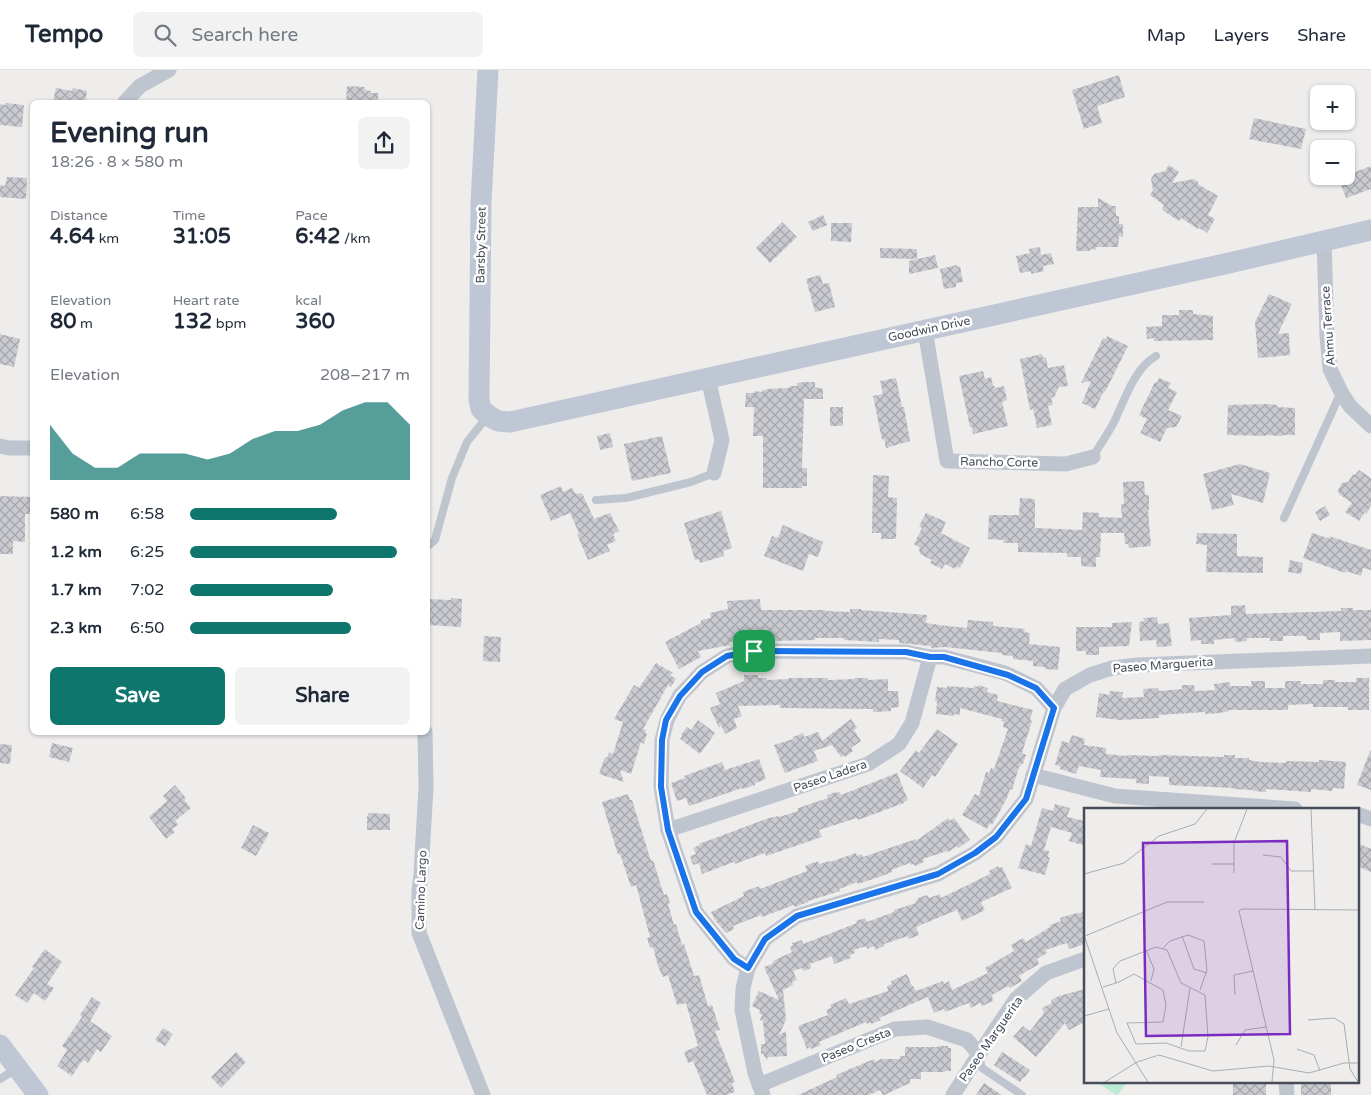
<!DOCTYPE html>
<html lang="en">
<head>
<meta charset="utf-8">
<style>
	:root { --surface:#fff; --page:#f2f2f3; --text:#1f2937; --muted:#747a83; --line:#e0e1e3; --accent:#0f766e }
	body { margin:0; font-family:"Varela Round",sans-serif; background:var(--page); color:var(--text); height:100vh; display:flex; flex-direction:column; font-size:19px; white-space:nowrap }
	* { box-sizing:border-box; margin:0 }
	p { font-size:16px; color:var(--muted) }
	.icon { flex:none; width:28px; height:28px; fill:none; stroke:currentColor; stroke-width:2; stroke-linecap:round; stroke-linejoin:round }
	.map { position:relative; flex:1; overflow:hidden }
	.details { position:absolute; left:30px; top:30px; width:400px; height:635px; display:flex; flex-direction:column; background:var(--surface); border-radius:8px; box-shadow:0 1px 4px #0004 }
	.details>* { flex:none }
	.buttons { position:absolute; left:1310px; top:15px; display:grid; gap:10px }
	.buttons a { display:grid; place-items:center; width:45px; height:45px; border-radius:8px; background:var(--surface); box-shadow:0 1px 4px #0004; font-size:25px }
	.pin { position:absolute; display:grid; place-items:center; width:42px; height:42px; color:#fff; margin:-21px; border-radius:10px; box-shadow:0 2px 8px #0006 }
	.round { display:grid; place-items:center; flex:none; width:52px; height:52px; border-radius:8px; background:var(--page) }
	.head { display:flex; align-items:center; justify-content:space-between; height:85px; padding:0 20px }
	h1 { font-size:28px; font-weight:700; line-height:38px }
	.figures { display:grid; grid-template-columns:repeat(3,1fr); gap:8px; height:85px; padding:5px 20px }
	.figures div { display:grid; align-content:center }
	.figures b { font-size:21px; font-weight:700 }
	.figures small { font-size:14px; font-weight:400 }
	.figures p { font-size:14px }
	.chart { height:140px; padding:10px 20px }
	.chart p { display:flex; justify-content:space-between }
	.chart svg { width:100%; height:90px; margin-top:5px; fill:var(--accent); opacity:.7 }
	.action { display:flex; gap:10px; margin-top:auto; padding:10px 20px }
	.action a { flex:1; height:58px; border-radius:8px; background:var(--accent); color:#fff; font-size:20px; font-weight:700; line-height:58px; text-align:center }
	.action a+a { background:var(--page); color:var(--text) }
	ul { padding:0 20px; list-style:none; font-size:16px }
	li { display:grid; grid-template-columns:80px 60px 1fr; align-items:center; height:38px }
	li i { height:12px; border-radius:6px; background:var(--accent) }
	header { display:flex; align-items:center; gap:30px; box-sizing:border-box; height:70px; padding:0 25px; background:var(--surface); border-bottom:1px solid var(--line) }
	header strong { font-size:24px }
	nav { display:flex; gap:28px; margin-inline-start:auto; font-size:18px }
	.search { width:350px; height:45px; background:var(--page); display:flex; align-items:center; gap:12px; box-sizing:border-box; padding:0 18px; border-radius:8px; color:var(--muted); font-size:19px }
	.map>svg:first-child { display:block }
	.green { fill:#bcebd4 }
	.building { fill:url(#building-cross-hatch) }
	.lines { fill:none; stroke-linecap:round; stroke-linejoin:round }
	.lane { stroke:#bec5ce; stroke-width:8 }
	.street { stroke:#bec5ce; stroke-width:15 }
	.secondary { stroke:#c0c7d4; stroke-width:21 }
	.route-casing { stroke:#fff; stroke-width:10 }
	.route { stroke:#1a73e8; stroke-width:6 }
	.labels { text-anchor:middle; stroke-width:5; stroke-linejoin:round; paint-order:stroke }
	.street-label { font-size:12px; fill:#464d58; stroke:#fff }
	.inset-road { fill:none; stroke:#abacb1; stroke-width:1 }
	.view { fill:#7b2cbf; fill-opacity:0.15; stroke:#7b2cbf; stroke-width:2.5 }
	.inset-edge { fill:none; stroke:#464d58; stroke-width:2.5 }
</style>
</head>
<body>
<header>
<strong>Tempo</strong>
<div class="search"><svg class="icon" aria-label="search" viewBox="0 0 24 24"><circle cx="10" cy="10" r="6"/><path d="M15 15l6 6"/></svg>Search here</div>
<nav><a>Map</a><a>Layers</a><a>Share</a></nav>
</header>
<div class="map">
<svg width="1371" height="1025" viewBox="0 0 1371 1025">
	<defs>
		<pattern id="building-cross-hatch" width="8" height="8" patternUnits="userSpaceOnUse" patternTransform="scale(1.25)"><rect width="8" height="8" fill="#cacbd1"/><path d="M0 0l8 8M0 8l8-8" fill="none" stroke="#a6a7ac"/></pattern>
	</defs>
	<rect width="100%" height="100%" fill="#efecec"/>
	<!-- green -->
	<polygon class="green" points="1102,1011 1127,1011 1118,1025 1116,1025 1100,1014"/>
	<!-- building -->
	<g class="building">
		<polygon points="1119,5 1125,27 1097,36 1102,53 1084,59 1072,20"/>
		<polygon points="347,16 365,17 365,20 371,21 371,23 378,23 378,32 346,32"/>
		<polygon points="56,18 72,21 73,18 87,21 85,32 53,32"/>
		<polygon points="6,33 24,35 22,57 0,55 0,34 6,35"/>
		<polygon points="1254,48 1306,59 1301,79 1249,69"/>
		<polygon points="1169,95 1179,102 1172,113 1194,109 1198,112 1198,114 1218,126 1208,145 1215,149 1207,163 1199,158 1198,159 1181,148 1179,151 1162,140 1164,135 1150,125 1153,120 1151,109 1154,104 1165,101"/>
		<polygon points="1371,96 1371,119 1346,128 1341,115 1346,113 1344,106"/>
		<polygon points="7,107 27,108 26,129 0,127 0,115 5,116"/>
		<polygon points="1098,128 1112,136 1116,136 1116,146 1119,146 1119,154 1123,154 1123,167 1119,166 1118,177 1096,177 1096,180 1090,179 1090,181 1076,181 1078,137 1098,137"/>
		<polygon points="823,145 827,155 813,161 808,152"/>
		<polygon points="782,152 797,167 770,193 756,178"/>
		<polygon points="831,153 852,153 851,172 831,171"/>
		<polygon points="1040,177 1041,185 1051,183 1054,194 1043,196 1044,201 1031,204 1031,201 1020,203 1016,186 1030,183 1029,179"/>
		<polygon points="880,178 917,179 917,189 880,188"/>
		<polygon points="935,185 938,198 909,204 909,191"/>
		<polygon points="957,195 957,197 960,196 963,212 956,213 956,217 944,219 940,199"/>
		<polygon points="820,205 823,214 829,213 835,237 815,242 806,209"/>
		<polygon points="1269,224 1292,234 1278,264 1289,263 1290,285 1258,288 1255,252"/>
		<polygon points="1179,240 1193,240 1193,244 1213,246 1213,270 1154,271 1154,268 1147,269 1146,257 1162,256 1162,245 1179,245"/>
		<polygon points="0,264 20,269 14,297 0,294"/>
		<polygon points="1107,266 1128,276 1105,322 1104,321 1095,339 1082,333 1091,311 1081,313 1103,268 1106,269"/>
		<polygon points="1042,284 1043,288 1046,287 1048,298 1064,295 1068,316 1059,317 1054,327 1051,328 1053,335 1048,336 1052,355 1037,358 1033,339 1030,340 1020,289"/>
		<polygon points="983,301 985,309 991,307 993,316 995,316 995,318 1004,316 1007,330 1002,332 1008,356 973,364 972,357 970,357 959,306"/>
		<polygon points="896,308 902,337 904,337 910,371 886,378 884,369 882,370 873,326 883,324 880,311"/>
		<polygon points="1159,308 1171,313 1168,318 1177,322 1168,340 1182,346 1176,357 1167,358 1160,372 1140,363 1147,349 1139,345 1155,312 1157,313"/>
		<polygon points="805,312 815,312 815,317 823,319 823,329 804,329 802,398 807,398 807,416 802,416 802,418 763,418 763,366 753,366 754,337 745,337 746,323 754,323 754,321 762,322 762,320 766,320 766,319 789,318 790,316 797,316 797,313"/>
		<polygon points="1268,334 1277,335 1277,337 1295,338 1295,365 1283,365 1282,366 1266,365 1265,366 1227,365 1228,335"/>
		<rect x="830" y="337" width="13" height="19"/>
		<polygon points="610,363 613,377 600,380 597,366"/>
		<polygon points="662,366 671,403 632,411 624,374"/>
		<polygon points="1240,394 1270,403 1263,433 1231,424 1234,435 1212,440 1203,404"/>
		<polygon points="1359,400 1371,408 1371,436 1366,444 1365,442 1359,451 1345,442 1352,433 1339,424 1338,420 1342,413 1348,412 1353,404 1355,405"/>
		<polygon points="873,405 889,406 888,427 897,428 896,469 881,469 881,463 872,463"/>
		<polygon points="1144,411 1145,425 1149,425 1149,440 1148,440 1151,476 1129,478 1128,474 1125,474 1124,463 1101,463 1100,487 1096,487 1096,497 1081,496 1081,487 1067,487 1067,483 1018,482 1018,473 1003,473 1004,470 988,469 989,445 1019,445 1020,428 1035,429 1035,458 1082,460 1083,442 1099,443 1099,447 1122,448 1121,434 1124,434 1123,412"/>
		<polygon points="561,416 563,422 572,418 576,424 582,423 594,449 610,443 619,461 613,464 616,471 607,475 610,481 588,490 577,464 579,463 570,443 551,451 540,425"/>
		<polygon points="0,426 32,427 32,444 25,444 25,472 13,471 13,484 0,484"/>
		<polygon points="1325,436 1330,445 1320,451 1315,442"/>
		<polygon points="721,441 732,478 723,481 724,486 700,493 699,489 695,490 684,453"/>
		<polygon points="926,443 946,452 941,463 970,478 960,498 957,496 955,499 945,494 942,499 930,493 932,490 920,484 919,480 920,478 914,474 922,458 919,456"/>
		<polygon points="783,455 823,472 818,487 809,484 803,501 764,486 772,466 778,468"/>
		<polygon points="1197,463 1237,464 1237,486 1263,487 1263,503 1206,502 1207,475 1196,474"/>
		<polygon points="1312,463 1331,469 1329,466 1371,480 1371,500 1363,498 1361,506 1346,501 1345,503 1303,488"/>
		<polygon points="1290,490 1303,493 1301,504 1288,502"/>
		<polygon points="451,528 462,529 461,557 428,555 428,529 451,530"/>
		<polygon points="760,529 761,540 825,540 825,541 850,542 850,539 861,539 861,540 927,545 926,553 947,556 967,558 968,550 993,552 993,556 1025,559 1024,562 1030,563 1029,574 1060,577 1058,600 1045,599 1045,597 1033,596 1033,591 1013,589 1013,586 1002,585 1002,583 945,577 931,578 931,576 899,573 899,570 879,569 879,572 844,570 844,568 815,568 815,570 729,572 730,575 698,581 701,587 679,599 665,572 701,553 701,550 711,548 710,543 728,539 727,531"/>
		<polygon points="1245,535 1246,544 1341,541 1341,538 1353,538 1353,540 1371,540 1371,570 1340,571 1340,562 1320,563 1320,570 1307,570 1306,566 1283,566 1283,571 1270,571 1270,568 1247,568 1247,571 1235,572 1234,568 1214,570 1214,574 1201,574 1201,570 1191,571 1189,548 1231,545 1231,536"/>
		<polygon points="1157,547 1158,554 1169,553 1172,576 1157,577 1156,570 1140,571 1139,552 1144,551 1143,548"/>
		<polygon points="1132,552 1129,576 1099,577 1099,585 1086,585 1086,581 1076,581 1076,557 1112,557 1112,553"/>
		<polygon points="484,566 501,567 500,592 483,591"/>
		<polygon points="656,593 673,603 670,605 676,609 671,617 668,615 643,659 646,660 645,663 647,664 644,674 641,672 631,704 620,700 624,712 599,704 605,687 607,688 609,682 613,684 623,652 614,649 634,615 639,618"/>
		<polygon points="744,605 758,605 758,608 767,608 767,610 789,609 789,608 828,608 828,610 854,609 854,608 868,608 868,610 888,609 888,621 898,621 899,637 891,638 891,641 873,642 873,639 780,638 780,635 738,636 742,646 734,649 737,658 725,664 721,655 719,658 710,638 720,634 716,623 744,611"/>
		<polygon points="1356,608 1369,608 1369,640 1348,640 1348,637 1313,637 1313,634 1288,635 1288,640 1229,640 1229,641 1220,643 1205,644 1205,642 1159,645 1159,648 1120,650 1096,647 1099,623 1109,625 1110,621 1123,622 1122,628 1144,627 1143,619 1158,618 1159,621 1182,619 1182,615 1194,615 1195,621 1215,620 1214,614 1230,612 1230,616 1252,616 1251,611 1265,611 1265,618 1285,618 1285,611 1301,611 1301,614 1323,614 1323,610 1335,610 1335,612 1356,612"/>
		<polygon points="978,615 988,618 987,622 998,625 997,631 1033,640 1030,650 1032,651 1022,683 1026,685 1023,694 1021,694 1020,697 1019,697 1012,720 1010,719 1007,728 992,755 990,753 987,759 962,745 975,724 979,726 986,702 989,703 991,698 994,699 1008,659 1003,657 1004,652 1001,651 1002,649 960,638 960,645 954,644 954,646 936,644 937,631 935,631 937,617 947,618 947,616 974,618 974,616 978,617"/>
		<polygon points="851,649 857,658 854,660 861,671 851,678 853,681 845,687 844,685 841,687 832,675 814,681 818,691 785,703 774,675 793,669 793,667 803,663 804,667 818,662 822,671"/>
		<polygon points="698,650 715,663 700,684 680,669 682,666 681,665 687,657 691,660"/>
		<polygon points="937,659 958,674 935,707 932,705 923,718 900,701 916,680 919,683"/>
		<polygon points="1072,665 1085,669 1084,675 1106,678 1106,684 1127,686 1127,685 1159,686 1159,685 1224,687 1224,685 1235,685 1235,688 1249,688 1249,690 1261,692 1286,693 1286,691 1319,692 1319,690 1346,692 1344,719 1333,718 1332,721 1311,719 1311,722 1266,719 1266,722 1253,721 1253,720 1233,719 1233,718 1169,715 1169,707 1149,706 1149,714 1136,713 1136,709 1100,707 1101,700 1079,696 1076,704 1060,699 1060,696 1055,695 1062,671 1069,673"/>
		<polygon points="52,673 73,678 69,692 49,687"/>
		<polygon points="0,674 12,675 10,694 0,693"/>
		<polygon points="1370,681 1371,681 1371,720 1357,715"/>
		<polygon points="759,689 766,709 755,713 755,715 743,719 742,718 689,736 686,728 677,731 671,713 685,708 684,706 722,692 725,700"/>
		<polygon points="897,703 908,730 904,732 904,733 858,750 857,748 819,760 822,767 766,786 765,783 735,794 734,792 702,804 699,793 693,795 690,786 696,784 693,778 700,775 699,774 769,748 779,746 779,747 798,741 798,738 828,728 827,725 836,722 837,723 840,722 841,725"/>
		<polygon points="175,715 186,728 184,730 191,738 175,751 178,755 172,759 175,762 166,769 149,747 167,731 163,726"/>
		<polygon points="628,724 630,730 632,730 651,791 653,790 664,825 667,824 670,833 668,834 674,855 676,854 682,875 684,874 694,906 699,905 708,936 712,935 720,960 715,961 735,1012 732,1013 735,1022 726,1025 707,1025 693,991 688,993 684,982 698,976 686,933 677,935 668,905 663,907 658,896 653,877 650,878 647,868 650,867 636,815 631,817 620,784 618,785 602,732"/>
		<polygon points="1055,734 1070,738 1067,747 1085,751 1085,776 1069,771 1072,763 1051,757 1044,780 1049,781 1048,787 1050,787 1045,805 1018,798 1026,774 1031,776 1042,738 1053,741"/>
		<polygon points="368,743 390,744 390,760 367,760 367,746 368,746"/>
		<polygon points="948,748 949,751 954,748 970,770 958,778 957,776 948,782 947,781 923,789 924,792 915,796 914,794 911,795 910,793 891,800 892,802 879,807 858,814 857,812 839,819 840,821 808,831 808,832 803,834 795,837 794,835 762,847 761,845 733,856 734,859 726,863 715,850 711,842 744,826 743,822 759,816 760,819 807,801 805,796 818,791 819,794 830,791 830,792 856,783 857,786 862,784 863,787 916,769 916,771"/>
		<polygon points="253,755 269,763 256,786 241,778"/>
		<polygon points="1357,773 1371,779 1371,802 1357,796"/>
		<polygon points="998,796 999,798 1002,797 1012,818 981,832 985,840 973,846 962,851 957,840 916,857 919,865 909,869 908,866 884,874 884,876 875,880 874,876 867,879 866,876 854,880 855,883 850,885 851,888 834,894 832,886 810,894 811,898 804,901 802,898 793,901 797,910 792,912 793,915 783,920 786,950 779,965 786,961 787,986 768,987 766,991 766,987 764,987 764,984 761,984 761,974 765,974 763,951 760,950 762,945 759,943 760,940 752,936 759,921 779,930 764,897 774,893 773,891 792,882 790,877 793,875 792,873 802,870 803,874 857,853 856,851 865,848 867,852 894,842 894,840 916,833 915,831 918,830 918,828 927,825 929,828 940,824 941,828 990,804 989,801"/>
		<polygon points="1085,842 1085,874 1069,879 1067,873 1045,880 1047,883 1037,889 1039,894 1019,906 1022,911 1010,918 1008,916 992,925 993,931 982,936 980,933 971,938 969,933 945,942 944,939 934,943 928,927 879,948 881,950 871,954 870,952 867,954 866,952 819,972 821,975 811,979 810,977 807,979 798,956 828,945 826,940 831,938 830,935 846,928 849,934 888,921 887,916 892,914 891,911 907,904 912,916 913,916 916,921 943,911 944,914 949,911 952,920 988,903 985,898 1014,881 1011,875 1023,868 1026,872 1050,857 1050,855 1061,851 1060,848 1073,844"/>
		<polygon points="45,879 62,892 47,914 54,918 45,931 34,923 27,933 15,925 34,898 32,897"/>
		<polygon points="1085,919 1085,952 1069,960 1065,953 1036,987 1013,967 1023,956 1030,961 1044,943 1042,938 1052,933 1051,930 1059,926"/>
		<polygon points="92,927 101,933 90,951 112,966 101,982 97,979 88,993 84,990 82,991 72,1006 57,996 67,980 62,976 82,947 80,945"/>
		<polygon points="163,958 173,964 165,976 155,970"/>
		<polygon points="938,976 948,976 948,978 951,978 951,1001 945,1001 945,1002 921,1002 921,1009 910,1009 910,1013 884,1025 883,1025 880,1020 869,1025 798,1025 837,1007 836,1005 874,989 875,992 881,989 900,989 900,986 905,986 905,978 906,977 938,977"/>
		<polygon points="236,982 246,992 221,1018 211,1007"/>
		<polygon points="1002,982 1030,1000 1024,1008 1023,1007 1020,1012 994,995"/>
		<rect x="1233" y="1011" width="33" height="14"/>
		<polygon points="1304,1011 1331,1011 1331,1025 1301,1025 1301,1013 1304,1013"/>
		<polygon points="984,1013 1002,1025 976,1025"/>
	</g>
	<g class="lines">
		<!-- lane -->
		<g class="lane">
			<path d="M 1093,387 C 1099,376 1107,365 1113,354 C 1124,332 1134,298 1156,286"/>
			<polyline points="596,430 626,428 691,412 714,403"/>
			<polyline points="1284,448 1341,322"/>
			<polyline points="428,476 435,470 452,408 467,372 487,347"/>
			<polyline points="979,986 982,998 1022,1025"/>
			<polyline points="0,1009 16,999"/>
		</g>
		<!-- street -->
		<g class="street">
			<polyline points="125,32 140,16 169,0"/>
			<polyline points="1324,171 1327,266 1330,299 1341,322 1350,336 1371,356"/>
			<polyline points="925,260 947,391 1066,394 1093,387"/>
			<polyline points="708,308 722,370 714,403"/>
			<polyline points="0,376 9,378 32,378"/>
			<polyline points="425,662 426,717 421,804 419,821 419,863 483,1025"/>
			<polyline points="1033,705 1115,726 1295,739"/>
			<polyline points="1357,744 1371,749"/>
			<polyline points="668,760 868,694 899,674 912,653 930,587"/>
			<polyline points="748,898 734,889 696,842 668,760 661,717 662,670 667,650 680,625 690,615 702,602 727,586 754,581 906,582 930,587 944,587 1005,603 1036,618 1054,638"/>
			<polyline points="1286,1011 1287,1025"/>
			<polyline points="759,1015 895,959 927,957 967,970 979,984"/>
			<polyline points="763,1025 755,1003 742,940 743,918 748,898 765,869 797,846 938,804 975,783 996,767 1026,729 1054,638 1065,619 1090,605 1112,598 1138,595 1371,586"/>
			<polyline points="953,1025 979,984 1016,929 1046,903 1085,889"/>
		</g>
		<!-- secondary -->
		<g class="secondary">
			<polyline points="488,0 481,133 479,330 481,339 489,346 498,351 510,352 1229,193 1371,160"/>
			<polyline points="0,975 38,1025"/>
		</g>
	</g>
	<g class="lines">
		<!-- route casing -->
		<g class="route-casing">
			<polygon id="route" points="754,581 906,582 930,587 944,587 1008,605 1036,618 1054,638 1026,729 996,767 975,783 938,804 797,846 765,869 748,898 734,889 696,842 668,760 661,717 662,670 666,650 680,626 702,602 727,586"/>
		</g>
		<!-- route -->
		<use href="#route" class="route"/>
	</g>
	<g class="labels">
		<!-- street labels -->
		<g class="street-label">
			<text transform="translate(481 175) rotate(-89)" y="4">Barsby Street</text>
			<text transform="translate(1328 256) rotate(-94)" y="4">Ahmu Terrace</text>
			<text transform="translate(929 259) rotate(-12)" y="4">Goodwin Drive</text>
			<text transform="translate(999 392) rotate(1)" y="4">Rancho Corte</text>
			<text transform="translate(1163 595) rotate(-4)" y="4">Paseo Marguerita</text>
			<text transform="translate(830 706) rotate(-19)" y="4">Paseo Ladera</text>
			<text transform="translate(421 820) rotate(-88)" y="4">Camino Largo</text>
			<text transform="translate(991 969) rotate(-55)" y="4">Paseo Marguerita</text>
			<text transform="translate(856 975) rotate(-22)" y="4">Paseo Cresta</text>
		</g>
	</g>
	<!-- overview -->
	<g transform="translate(1084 738)">
		<rect width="275" height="275" fill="#efecec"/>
		<path class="inset-road" d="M 227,1 L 231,102M 179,47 L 197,49 L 207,63 L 230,63M 128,56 L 150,56M 150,65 L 150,35 L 163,1M 0,66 L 40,55 L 75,28 L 111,16 L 123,1M 0,127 L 33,225 L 64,274M 1,128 L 83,94 L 120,94M 98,128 L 110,161 L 123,165M 79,140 L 86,133 L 104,127 L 120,133 L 123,162 L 116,182M 62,142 L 70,161 L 67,173M 19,179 L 35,174 L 50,166 L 79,182 L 82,197 L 79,214 L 43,215 L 52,236 L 82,235 L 105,243 L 121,243 L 124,229 L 121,187 L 97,175 L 83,142 L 72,139 L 36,153 L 29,161 L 32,175M 151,187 L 150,167 L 169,163M 0,208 L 25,201M 224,212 L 250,210 L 260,216 L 266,261 L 274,274M 152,237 L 161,222 L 182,219M 97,239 L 106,180M 213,241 L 230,247 L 236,263M 53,254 L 75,247 L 129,263 L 185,258 L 225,265 L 260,255 L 275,255M 21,274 L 53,254M 188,274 L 190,252 L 155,103 L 158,101 L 275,102"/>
		<path class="view" d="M 203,33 L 206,226 L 62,228 L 59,35 Z"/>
		<rect width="275" height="275" class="inset-edge"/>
	</g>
</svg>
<div class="buttons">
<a>+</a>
<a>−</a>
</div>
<div class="pin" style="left:754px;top:581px;background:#1e9e55"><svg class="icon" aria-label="arrive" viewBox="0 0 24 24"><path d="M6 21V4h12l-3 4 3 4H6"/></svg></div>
<section class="details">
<div class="head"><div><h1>Evening run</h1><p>18:26 · 8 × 580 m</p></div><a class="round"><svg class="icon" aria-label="share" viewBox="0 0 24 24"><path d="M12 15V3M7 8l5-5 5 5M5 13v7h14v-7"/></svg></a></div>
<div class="figures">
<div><p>Distance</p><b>4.64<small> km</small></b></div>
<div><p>Time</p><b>31:05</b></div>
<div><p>Pace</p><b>6:42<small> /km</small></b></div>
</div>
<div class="figures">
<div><p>Elevation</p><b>80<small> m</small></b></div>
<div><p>Heart rate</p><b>132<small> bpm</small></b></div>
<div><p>kcal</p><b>360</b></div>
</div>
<div class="chart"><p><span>Elevation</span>208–217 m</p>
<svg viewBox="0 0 160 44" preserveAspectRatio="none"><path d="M0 44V17L10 31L20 38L30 38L40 31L50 31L60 31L70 34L80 31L90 24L100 20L110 20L120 17L130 10L140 6L150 6L160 17V44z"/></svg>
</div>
<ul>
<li><b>580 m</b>6:58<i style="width:67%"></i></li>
<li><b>1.2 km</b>6:25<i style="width:94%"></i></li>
<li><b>1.7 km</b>7:02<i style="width:65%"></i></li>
<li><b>2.3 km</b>6:50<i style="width:73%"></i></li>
</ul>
<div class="action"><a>Save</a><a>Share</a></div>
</section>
</div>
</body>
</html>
